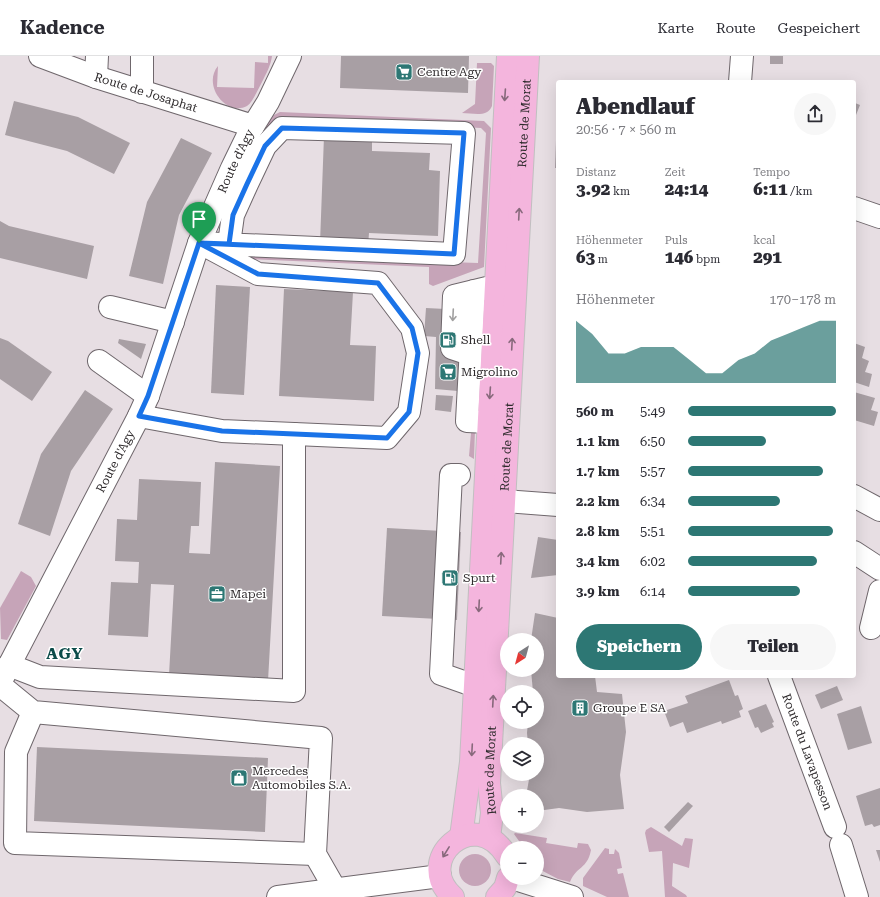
<!DOCTYPE html>
<html lang="de">
<head>
<meta charset="utf-8">
<style>
	:root { --surface:#fff; --page:#f7f7f7; --text:#2b2b33; --muted:#7c7c81; --line:#e1e1e2; --accent:#2d7774 }
	body { margin:0; font-family:"Roboto Serif",serif; background:var(--page); color:var(--text); height:100vh; display:flex; flex-direction:column; font-size:15px; white-space:nowrap }
	* { box-sizing:border-box; margin:0 }
	p { font-size:13px; color:var(--muted) }
	.icon { flex:none; width:22px; height:22px; fill:none; stroke:currentColor; stroke-width:2; stroke-linecap:round; stroke-linejoin:round }
	.map { position:relative; flex:1; overflow:hidden }
	.sheet { position:absolute; left:556px; top:24px; width:300px; height:598px; display:flex; flex-direction:column; background:var(--surface); border-radius:4px; box-shadow:0 4px 16px #0002 }
	.sheet>* { flex:none }
	.needle { width:26px; rotate:216deg }
	.controls { position:absolute; left:500px; top:577px; display:grid; gap:8px }
	.controls a { display:grid; place-items:center; width:44px; height:44px; border-radius:50%; background:var(--surface); box-shadow:0 4px 16px #0002; font-size:20px }
	.pin { position:absolute; display:grid; place-items:center; width:34px; height:34px; color:#fff; margin:-41px -17px; border-radius:50% 50% 50% 0; rotate:-45deg; box-shadow:0 0 4px #0007 }
	.pin .icon { rotate:45deg }
	.round { display:grid; place-items:center; flex:none; width:42px; height:42px; border-radius:21px; background:var(--page) }
	.head { display:flex; align-items:center; justify-content:space-between; height:68px; padding:0 20px }
	h1 { font-size:22px; font-weight:800; line-height:30px }
	.stats { display:grid; grid-template-columns:repeat(3,1fr); gap:6px; height:68px; padding:4px 20px }
	.stats div { display:grid; align-content:center }
	.stats b { font-size:17px; font-weight:800 }
	.stats small { font-size:11px; font-weight:400 }
	.stats p { font-size:11px }
	.chart { height:112px; padding:8px 20px }
	.chart p { display:flex; justify-content:space-between }
	.chart svg { width:100%; height:72px; margin-top:4px; fill:var(--accent); opacity:.7 }
	.button { display:flex; gap:8px; margin-top:auto; padding:8px 20px }
	.button a { flex:1; height:46px; border-radius:24px; background:var(--accent); color:#fff; font-size:16px; font-weight:800; line-height:46px; text-align:center }
	.button a+a { background:var(--page); color:var(--text) }
	ul { padding:0 20px; list-style:none; font-size:13px }
	li { display:grid; grid-template-columns:64px 48px 1fr; align-items:center; height:30px }
	li i { height:10px; border-radius:5px; background:var(--accent) }
	header { display:flex; align-items:center; gap:24px; box-sizing:border-box; height:56px; padding:0 20px; background:var(--surface); border-bottom:1px solid var(--line) }
	header strong { font-size:19px }
	nav { display:flex; gap:22px; margin-inline-start:auto; font-size:14px }
	.map>svg:first-child { display:block }
	.green { fill:#c6a4b8 }
	.building { fill:#a89fa4 }
	.lines { fill:none; stroke-linecap:round; stroke-linejoin:round }
	.minor-casing { stroke:#6f676c; stroke-width:24 }
	.major-casing { stroke:#c1bfc0; stroke-width:24 }
	.minor { stroke:#fff; stroke-width:22 }
	.major { stroke:#f4b5dd; stroke-width:22 }
	.oneway { stroke:#88697c }
	.oneway2 { stroke:#a1a0a0 }
	.route-casing { stroke:#fff; stroke-width:8 }
	.route { stroke:#1a73e8; stroke-width:5 }
	.labels { text-anchor:middle; stroke-width:3; stroke-linejoin:round; paint-order:stroke }
	.poi-label { font-size:12px; fill:#2f2b2d; stroke:#fff; text-anchor:start }
	.street-label { font-size:12px; fill:#2f2b2d; stroke:#fff }
	.district-label { font-size:16px; font-weight:bold; letter-spacing:1px; fill:#0b4b49; stroke:#fff }
</style>
</head>
<body>
<header>
<strong>Kadence</strong>
<nav><a>Karte</a><a>Route</a><a>Gespeichert</a></nav>
</header>
<div class="map">
<svg width="880" height="841" viewBox="0 0 880 841">
	<rect width="100%" height="100%" fill="#e7dee3"/>
	<!-- green -->
	<g class="green">
		<path d="M 268,0 L 272,0 C 271,9 266,18 262,26 C 258,33 253,46 247,50 C 226,61 202,29 218,10 L 217,31 L 254,32 L 255,6 L 268,7 Z"/>
		<path d="M 477,7 L 491,7 L 494,10 L 492,50 C 487,62 473,57 462,57 L 475,48 Z"/>
		<polygon points="280,56 484,65 491,72 484,211 433,230 429,228 429,211 248,203 246,199 478,207 486,77 481,72 277,61 250,102 247,100 272,60"/>
		<polygon points="475,374 474,403 469,400 471,377"/>
		<polygon points="21,515 31,521 36,530 7,584 1,583 0,552"/>
		<polygon points="651,771 682,790 685,782 693,783 689,812 673,807 672,830 686,839 687,841 665,841 662,795 649,796 645,777 646,774"/>
		<path d="M 515,777 L 547,782 L 546,787 L 577,792 L 578,787 L 588,788 L 591,794 C 587,814 577,809 570,826 L 558,823 L 537,812 L 537,792 L 524,792 L 514,778 Z"/>
		<polygon points="605,792 609,793 609,798 614,798 615,793 619,797 622,812 617,813 618,818 623,817 629,841 607,841 583,830 583,822"/>
		<circle cx="475" cy="814" r="16"/>
	</g>
	<!-- building -->
	<g class="building">
		<polygon points="341,0 469,0 468,37 340,32"/>
		<rect x="770" y="0" width="13" height="8"/>
		<polygon points="854,42 856,43 855,47 860,49 854,64"/>
		<polygon points="14,45 78,61 130,87 114,118 67,95 5,79"/>
		<polygon points="557,58 558,59 558,112 555,112"/>
		<polygon points="324,80 372,82 372,95 430,97 429,114 440,115 438,180 369,177 368,190 320,187"/>
		<polygon points="181,82 212,97 179,159 163,228 129,220 147,146"/>
		<polygon points="0,165 9,170 94,190 87,223 0,202"/>
		<polygon points="216,229 250,231 244,339 211,337"/>
		<polygon points="284,233 353,236 350,289 376,290 374,345 279,340"/>
		<polygon points="426,252 465,254 458,335 435,333 436,281 424,280"/>
		<polygon points="0,282 8,285 52,316 32,345 0,323"/>
		<polygon points="119,283 146,288 141,303 118,287"/>
		<polygon points="854,287 865,291 862,302 869,305 865,316 872,318 869,331 854,326"/>
		<polygon points="85,334 113,353 71,415 50,480 18,468 41,398"/>
		<polygon points="854,336 875,342 871,354 878,356 874,370 854,364"/>
		<polygon points="436,339 453,340 451,356 435,354"/>
		<polygon points="215,406 280,410 268,625 169,619 174,529 151,528 148,581 108,579 111,526 138,527 139,506 115,505 117,463 137,464 139,423 201,426 199,470 191,470 189,497 210,498"/>
		<polygon points="387,472 461,476 457,564 382,560"/>
		<polygon points="538,481 558,484 558,519 531,522"/>
		<polygon points="535,557 558,562 558,620 595,620 597,636 622,638 626,676 620,719 624,753 587,756 559,752 537,755 537,740 526,740 530,718 537,718 537,688 528,688 527,677 528,666 537,666 537,636 533,636 531,614 537,614 537,584 531,584"/>
		<polygon points="729,624 735,640 738,639 743,653 739,655 741,661 722,668 721,665 687,677 683,666 670,671 664,655 688,647 685,640"/>
		<polygon points="837,630 843,644 821,653 815,639"/>
		<polygon points="766,648 774,666 772,667 774,671 761,677 758,671 755,672 748,655"/>
		<polygon points="861,650 872,687 848,694 837,658"/>
		<polygon points="37,691 268,702 265,776 34,765"/>
		<polygon points="880,732 880,769 874,771 872,768 865,770 856,740"/>
		<polygon points="688,746 693,750 669,776 664,771"/>
		<polygon points="876,794 880,794 880,806"/>
	</g>
	<g class="lines">
		<!-- minor casing -->
		<g class="minor-casing">
			<g id="minor">
				<path id="s1" d="M 40,0 L 96,21 L 253,70"/>
				<polyline points="142,0 142,36"/>
				<polyline points="96,21 97,0"/>
				<polyline points="740,26 742,0"/>
				<polyline points="854,152 880,161"/>
				<polyline points="199,187 454,198 464,77 282,72 265,90 247,128 233,159 229,188"/>
				<polyline points="474,235 467,365 488,366"/>
				<polyline points="110,251 173,266"/>
				<polyline points="470,298 452,292 454,240 487,232"/>
				<polyline points="99,305 148,340"/>
				<polyline points="139,360 222,375 387,382 409,356 418,297 412,272 378,227 258,218 206,190"/>
				<polyline points="459,419 451,419 441,618 475,630"/>
				<polyline points="854,440 880,454"/>
				<polyline points="504,445 558,449"/>
				<polyline points="854,496 880,513"/>
				<polyline points="871,572 880,535"/>
				<polyline points="9,609 40,621 294,635 294,378"/>
				<path id="s2" d="M 779,620 L 835,771"/>
				<path id="s3" d="M 0,627 L 139,360 L 148,340 L 199,187 L 232,112 L 250,75 L 268,46 L 290,0"/>
				<polyline points="0,629 33,656 321,682 315,798 335,833 336,841"/>
				<polyline points="33,656 16,696 15,787 315,798"/>
				<polyline points="841,789 857,841"/>
				<polyline points="512,822 572,841"/>
				<polyline points="278,841 440,820"/>
			</g>
		</g>
		<!-- major casing -->
		<g class="major-casing">
			<g id="major">
				<polyline points="461,781 471,706 508,0"/>
				<path id="s4" d="M 489,782 L 492,757 L 489,727 L 490,707 L 528,0"/>
				<path d="M 453,841 C 412,805 474,747 507,800"/>
				<polyline points="497,841 505,832 508,822"/>
			</g>
		</g>
		<!-- minor -->
		<use href="#minor" class="minor"/>
		<!-- major -->
		<use href="#major" class="major"/>
	</g>
	<!-- one-way arrows -->
	<defs><path id="oneway-shaft" d="M-6 0H5M1.5-3L5.5 0L1.5 3" fill="none" stroke-width="1.6" stroke-linecap="round" stroke-linejoin="round"/></defs>
	<g class="oneway">
		<use href="#oneway-shaft" transform="translate(505 39) rotate(94)"/>
		<use href="#oneway-shaft" transform="translate(519 158) rotate(-87)"/>
		<use href="#oneway-shaft" transform="translate(512 288) rotate(-87)"/>
		<use href="#oneway-shaft" transform="translate(490 337) rotate(94)"/>
		<use href="#oneway-shaft" transform="translate(501 502) rotate(-87)"/>
		<use href="#oneway-shaft" transform="translate(479 550) rotate(93)"/>
		<use href="#oneway-shaft" transform="translate(493 645) rotate(-87)"/>
		<use href="#oneway-shaft" transform="translate(472 694) rotate(93)"/>
		<use href="#oneway-shaft" transform="translate(446 796) rotate(122)"/>
	</g>
	<use class="oneway2" href="#oneway-shaft" transform="translate(453 259) rotate(93)"/>
	<g class="lines">
		<!-- route casing -->
		<g class="route-casing">
			<polyline id="route" points="199,187 148,340 139,360 222,375 387,382 409,356 418,297 412,272 378,227 258,218 199,187 454,198 464,77 282,72 265,90 247,128 233,159 229,188 199,187"/>
		</g>
		<!-- route -->
		<use href="#route" class="route"/>
	</g>
	<!-- icons -->
	<defs>
		<g id="supermarket-square" transform="scale(0.9)"><rect x="-9" y="-9" width="18" height="18" rx="4" fill="#2d7774" stroke="#fff"/><path d="M-6-5.5h2.5l.6 2H6L4.5 2H-2.5L-4.4-4H-6ZM-1.5 3.2a1.3 1.3 0 1 0 .1 0ZM3 3.2a1.3 1.3 0 1 0 .1 0Z" fill="#fff"/></g>
		<g id="fuel-square" transform="scale(0.9)"><rect x="-9" y="-9" width="18" height="18" rx="4" fill="#2d7774" stroke="#fff"/><path d="M-5.5-6h7V0h2V4h1.3V-2.5L3-4.5l.8-.8L6-3V5H2.5V1h-1V6h-7ZM-4.2-4.7v3.2H.2V-4.7Z" fill="#fff"/></g>
		<g id="office-square" transform="scale(0.9)"><rect x="-9" y="-9" width="18" height="18" rx="4" fill="#2d7774" stroke="#fff"/><path d="M-6-3h4V-5.5h4V-3h4V5H-6ZM-1-4.5V-3h2v-1.5ZM-6 0V1H6V0Z" fill="#fff"/></g>
		<g id="building-square" transform="scale(0.9)"><rect x="-9" y="-9" width="18" height="18" rx="4" fill="#2d7774" stroke="#fff"/><path d="M-4-6H4V6H1V3H-1V6H-4ZM-2.5-4.3h1.7v1.8h-1.7ZM.8-4.3h1.7v1.8H.8ZM-2.5-1h1.7V.8h-1.7ZM.8-1h1.7V.8H.8Z" fill="#fff"/></g>
		<g id="shop-square" transform="scale(0.9)"><rect x="-9" y="-9" width="18" height="18" rx="4" fill="#2d7774" stroke="#fff"/><path d="M-5-2.5h2.3a2.7 3.5 0 0 1 5.4 0H5L5.5 6h-11ZM-1.5-2.5h3a1.5 2.3 0 0 0-3 0Z" fill="#fff"/></g>
	</defs>
	<g fill-rule="evenodd">
		<use href="#supermarket-square" x="404" y="16"/>
		<use href="#fuel-square" x="448" y="284"/>
		<use href="#supermarket-square" x="448" y="316"/>
		<use href="#fuel-square" x="450" y="522"/>
		<use href="#office-square" x="217" y="538"/>
		<use href="#building-square" x="580" y="652"/>
		<use href="#shop-square" x="239" y="722"/>
	</g>
	<g class="labels">
		<!-- poi labels -->
		<g class="poi-label">
			<text x="417" y="20">Centre Agy</text>
			<text x="461" y="288">Shell</text>
			<text x="461" y="320">Migrolino</text>
			<text x="463" y="526">Spurt</text>
			<text x="230" y="542">Mapei</text>
			<text x="593" y="656">Groupe E SA</text>
			<text x="252" y="719">Mercedes<tspan x="252" dy="14">Automobiles S.A.</tspan></text>
		</g>
		<!-- street labels -->
		<g class="street-label">
			<text dy="4" stroke="none"><textPath href="#s1" startOffset="112">Route de Josaphat</textPath></text>
			<text dy="4" stroke="none"><textPath href="#s4" startOffset="716">Route de Morat</textPath></text>
			<text dy="4" stroke="none"><textPath href="#s3" startOffset="574">Route d'Agy</textPath></text>
			<text dy="4" stroke="none"><textPath href="#s4" startOffset="392">Route de Morat</textPath></text>
			<text dy="4" stroke="none"><textPath href="#s3" startOffset="250">Route d'Agy</textPath></text>
			<text dy="4" stroke="none"><textPath href="#s2" startOffset="81">Route du Lavapesson</textPath></text>
			<text dy="4" stroke="none"><textPath href="#s4" startOffset="68">Route de Morat</textPath></text>
		</g>
		<!-- district labels -->
		<g class="district-label">
			<text x="65" y="603">AGY</text>
		</g>
	</g>
</svg>
<div class="controls">
<a><svg class="needle" viewBox="-14 -14 28 28"><path d="M0-13l5 13h-10z" fill="#e53935"/><path d="M0 13l5-13h-10z" fill="#7c7c81"/></svg></a>
<a><svg class="icon" aria-label="locate" viewBox="0 0 24 24"><circle cx="12" cy="12" r="6"/><path d="M12 2v4M12 18v4M2 12h4M18 12h4"/></svg></a>
<a><svg class="icon" aria-label="layers" viewBox="0 0 24 24"><path d="M12 4l9 5-9 5-9-5zM3 14l9 5 9-5"/></svg></a>
<a>+</a>
<a>−</a>
</div>
<div class="pin" style="left:199px;top:187px;background:#1e9e55"><svg class="icon" aria-label="arrive" viewBox="0 0 24 24"><path d="M6 21V4h12l-3 4 3 4H6"/></svg></div>
<section class="sheet">
<div class="head"><div><h1>Abendlauf</h1><p>20:56 · 7 × 560 m</p></div><a class="round"><svg class="icon" aria-label="share" viewBox="0 0 24 24"><path d="M12 15V3M7 8l5-5 5 5M5 13v7h14v-7"/></svg></a></div>
<div class="stats">
<div><p>Distanz</p><b>3.92<small> km</small></b></div>
<div><p>Zeit</p><b>24:14</b></div>
<div><p>Tempo</p><b>6:11<small> /km</small></b></div>
</div>
<div class="stats">
<div><p>Höhenmeter</p><b>63<small> m</small></b></div>
<div><p>Puls</p><b>146<small> bpm</small></b></div>
<div><p>kcal</p><b>291</b></div>
</div>
<div class="chart"><p><span>Höhenmeter</span>170–178 m</p>
<svg viewBox="0 0 160 44" preserveAspectRatio="none"><path d="M0 44V6L10 14L20 26L30 26L40 22L50 22L60 22L70 30L80 38L90 38L100 30L110 26L120 18L130 14L140 10L150 6L160 6V44z"/></svg>
</div>
<ul>
<li><b>560 m</b>5:49<i style="width:100%"></i></li>
<li><b>1.1 km</b>6:50<i style="width:53%"></i></li>
<li><b>1.7 km</b>5:57<i style="width:91%"></i></li>
<li><b>2.2 km</b>6:34<i style="width:62%"></i></li>
<li><b>2.8 km</b>5:51<i style="width:98%"></i></li>
<li><b>3.4 km</b>6:02<i style="width:87%"></i></li>
<li><b>3.9 km</b>6:14<i style="width:76%"></i></li>
</ul>
<div class="button"><a>Speichern</a><a>Teilen</a></div>
</section>
</div>
</body>
</html>
